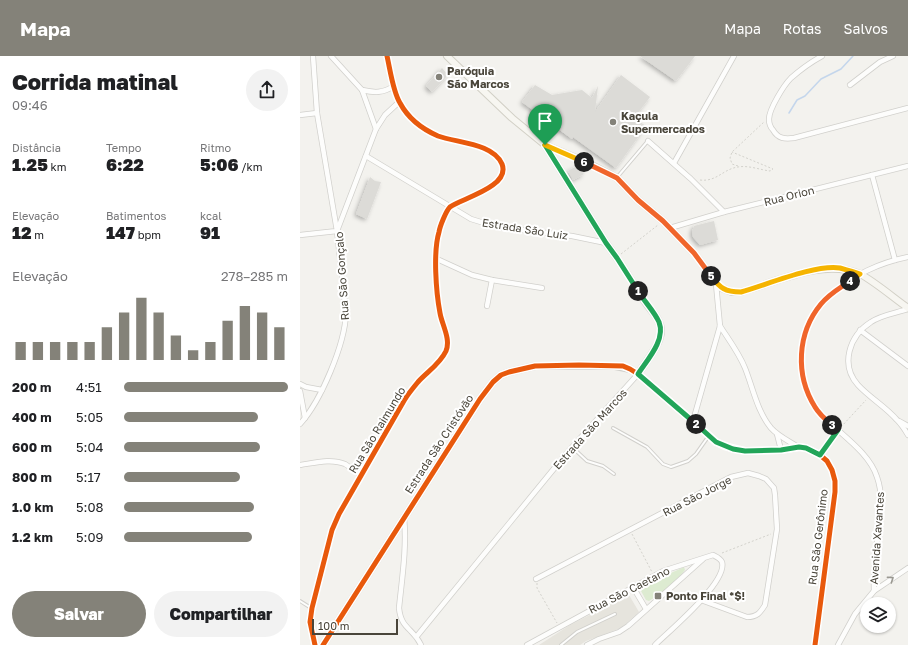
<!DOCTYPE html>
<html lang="pt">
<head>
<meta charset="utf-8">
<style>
	:root { --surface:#fff; --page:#f2f2f2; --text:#202124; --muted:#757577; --accent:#848279 }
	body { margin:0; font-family:"Golos Text",sans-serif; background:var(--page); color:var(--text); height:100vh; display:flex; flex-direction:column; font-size:15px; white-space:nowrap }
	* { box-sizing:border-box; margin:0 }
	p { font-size:13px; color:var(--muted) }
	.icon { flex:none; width:22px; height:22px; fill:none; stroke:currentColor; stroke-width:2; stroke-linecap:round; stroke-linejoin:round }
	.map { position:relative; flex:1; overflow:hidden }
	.details { display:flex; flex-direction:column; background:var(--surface); width:300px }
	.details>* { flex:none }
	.controls { position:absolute; left:560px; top:541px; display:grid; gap:8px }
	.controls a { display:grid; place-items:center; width:36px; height:36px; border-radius:50%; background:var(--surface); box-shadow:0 1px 3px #0004; font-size:20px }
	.scale { position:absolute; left:12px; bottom:10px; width:86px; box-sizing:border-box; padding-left:4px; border:2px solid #49453a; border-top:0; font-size:11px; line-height:14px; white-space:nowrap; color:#49453a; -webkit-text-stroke:3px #fff; paint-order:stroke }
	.pin { position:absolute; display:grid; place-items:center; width:34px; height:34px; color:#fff; margin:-41px -17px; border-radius:50% 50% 50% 0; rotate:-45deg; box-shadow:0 0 4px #0007 }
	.pin .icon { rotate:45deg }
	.km { position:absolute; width:20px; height:20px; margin:-10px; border-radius:50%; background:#222; color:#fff; font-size:11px; line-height:20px; text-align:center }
	.round { display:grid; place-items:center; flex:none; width:42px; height:42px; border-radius:21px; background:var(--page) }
	.head { display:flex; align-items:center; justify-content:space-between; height:68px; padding:0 12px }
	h1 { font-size:22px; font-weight:800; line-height:30px }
	.metrics { display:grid; grid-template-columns:repeat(3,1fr); gap:6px; height:68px; padding:4px 12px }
	.metrics div { display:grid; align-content:center }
	.metrics b { font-size:17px; font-weight:800 }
	.metrics small { font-size:11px; font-weight:400 }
	.metrics p { font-size:11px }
	.chart { height:112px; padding:8px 12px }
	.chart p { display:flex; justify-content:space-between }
	.chart svg { width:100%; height:72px; margin-top:4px; stroke:var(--accent); stroke-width:6 }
	.primary-button { display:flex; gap:8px; margin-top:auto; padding:8px 12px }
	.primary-button a { flex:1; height:46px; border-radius:24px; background:var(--accent); color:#fff; font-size:16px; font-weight:800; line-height:46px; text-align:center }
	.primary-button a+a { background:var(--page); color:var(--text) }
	ul { padding:0 12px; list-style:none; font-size:13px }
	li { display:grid; grid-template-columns:64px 48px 1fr; align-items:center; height:30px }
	li i { height:10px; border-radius:5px; background:var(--accent) }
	header { display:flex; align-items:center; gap:24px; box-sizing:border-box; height:56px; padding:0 20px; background:var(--accent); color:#fff }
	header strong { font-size:19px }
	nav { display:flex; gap:22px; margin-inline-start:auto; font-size:14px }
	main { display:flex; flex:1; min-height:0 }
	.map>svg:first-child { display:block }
	.residential { fill:#e6e4dd }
	.green { fill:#ddebd1 }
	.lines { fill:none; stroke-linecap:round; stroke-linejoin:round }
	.stream { stroke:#c4d6ec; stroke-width:1.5 }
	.building { fill:#dcdbd7; filter:url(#shadow) }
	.service-casing { stroke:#d1d0cc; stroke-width:4 }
	.minor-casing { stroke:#d1d0cc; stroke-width:6 }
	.tertiary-casing { stroke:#d1d0cc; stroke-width:8 }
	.secondary-casing { stroke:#d2d0c6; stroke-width:8 }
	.path { stroke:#d3d2cc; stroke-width:1; stroke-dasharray:2 2; stroke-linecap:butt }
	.service { stroke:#fdfdfc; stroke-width:2 }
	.minor { stroke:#fdfdfc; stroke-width:4.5 }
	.tertiary { stroke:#fdfdfc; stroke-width:5.5 }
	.secondary { stroke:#f7f6f1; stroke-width:6 }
	.cycleway-casing { stroke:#fff; stroke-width:8 }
	.cycleway { stroke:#e8590c; stroke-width:5 }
	.oneway { stroke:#9a9891 }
	.split-1-casing { stroke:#fff; stroke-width:8 }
	.split-2-casing { stroke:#fff; stroke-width:8 }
	.split-3-casing { stroke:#fff; stroke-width:8 }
	.split-4-casing { stroke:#fff; stroke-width:8 }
	.split-5-casing { stroke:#fff; stroke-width:8 }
	.split-6-casing { stroke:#fff; stroke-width:8 }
	.split-7-casing { stroke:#fff; stroke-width:8 }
	.split-1 { stroke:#22a559; stroke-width:5 }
	.split-2 { stroke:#22a559; stroke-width:5 }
	.split-3 { stroke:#22a559; stroke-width:5 }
	.split-4 { stroke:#f0652b; stroke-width:5 }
	.split-5 { stroke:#f5b400; stroke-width:5 }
	.split-6 { stroke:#f0652b; stroke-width:5 }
	.split-7 { stroke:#f5b400; stroke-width:5 }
	.poi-dot { fill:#848279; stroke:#fff; stroke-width:1.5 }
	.labels { text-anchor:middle; stroke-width:4; stroke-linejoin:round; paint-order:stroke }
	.poi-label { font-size:11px; font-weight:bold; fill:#49453a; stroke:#fff; text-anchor:start }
	.street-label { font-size:11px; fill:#49453a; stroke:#fff }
</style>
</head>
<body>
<header>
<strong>Mapa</strong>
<nav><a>Mapa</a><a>Rotas</a><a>Salvos</a></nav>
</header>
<main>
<section class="details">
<div class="head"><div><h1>Corrida matinal</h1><p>09:46</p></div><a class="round"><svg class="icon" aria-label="share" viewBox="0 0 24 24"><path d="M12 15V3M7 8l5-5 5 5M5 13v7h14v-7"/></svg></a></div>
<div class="metrics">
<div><p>Distância</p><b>1.25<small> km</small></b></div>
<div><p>Tempo</p><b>6:22</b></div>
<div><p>Ritmo</p><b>5:06<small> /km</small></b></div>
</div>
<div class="metrics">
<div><p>Elevação</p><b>12<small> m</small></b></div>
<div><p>Batimentos</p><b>147<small> bpm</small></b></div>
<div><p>kcal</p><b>91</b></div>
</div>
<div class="chart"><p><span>Elevação</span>278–285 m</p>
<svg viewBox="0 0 160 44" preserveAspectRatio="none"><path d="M5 44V33M15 44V33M25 44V33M35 44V33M45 44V33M55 44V24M65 44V15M75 44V6M85 44V15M95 44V29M105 44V38M115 44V33M125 44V20M135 44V11M145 44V15M155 44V24"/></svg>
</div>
<ul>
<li><b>200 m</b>4:51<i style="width:100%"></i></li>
<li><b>400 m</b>5:05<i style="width:82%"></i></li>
<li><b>600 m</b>5:04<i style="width:83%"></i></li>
<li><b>800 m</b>5:17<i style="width:71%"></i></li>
<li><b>1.0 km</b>5:08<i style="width:79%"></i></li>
<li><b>1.2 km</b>5:09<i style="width:78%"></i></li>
</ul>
<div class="primary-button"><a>Salvar</a><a>Compartilhar</a></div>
</section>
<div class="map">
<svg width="608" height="589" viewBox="0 0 608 589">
	<defs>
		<filter id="shadow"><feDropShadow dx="-2" dy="2" stdDeviation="2" flood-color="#0004"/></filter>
	</defs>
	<rect width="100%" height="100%" fill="#f3f2ee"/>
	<!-- residential -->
	<polygon class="residential" points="329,539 339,556 321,572 286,585 280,589 239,589 270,569"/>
	<!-- green -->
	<path class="green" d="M 384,511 L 385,514 C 375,526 363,537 349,545 L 346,544 L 341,535 C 352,523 370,518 384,511 Z"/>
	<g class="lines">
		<!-- stream -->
		<polyline class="stream" points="489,57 497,44 505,40 521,23 541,13 553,0"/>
	</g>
	<!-- building -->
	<g class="building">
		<polygon points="340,0 395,0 376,25"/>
		<polygon points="142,12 148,19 132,36 126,30"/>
		<polygon points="321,19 350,41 334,62 346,70 316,112 273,81 272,83 222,46 235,29 252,39 282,34 292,42 298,30 295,56"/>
		<polygon points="277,110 286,113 282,116 284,118 273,124 268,115"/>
		<polygon points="70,121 75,125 81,126 67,163 56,158"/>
		<polygon points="414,165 418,184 400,189 393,181 392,176 394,170"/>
	</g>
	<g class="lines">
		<!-- service casing -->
		<g class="service-casing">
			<g id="service">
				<polyline points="319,119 347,86"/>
				<polyline points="313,372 347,391 363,408 371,411 388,405 396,398 408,381"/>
				<polyline points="273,392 287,405 303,410 314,418"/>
				<polyline points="0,545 11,552"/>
				<polyline points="261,589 277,576 315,558"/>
			</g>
		</g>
		<!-- minor casing -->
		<g class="minor-casing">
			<g id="minor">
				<polyline points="31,0 62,34 76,73"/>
				<path d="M 522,0 C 511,6 500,14 491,22 C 484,29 469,53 469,63 C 469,67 470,71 473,74 C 478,83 485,83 494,82 L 608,52"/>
				<polyline points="550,29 580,6 593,0"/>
				<path d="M 62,34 C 75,37 83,37 94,30"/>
				<polyline points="0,59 17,57"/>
				<polyline points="348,85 391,123 424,156"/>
				<polyline points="66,100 171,163 197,171 272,180 306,187"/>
				<polyline points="374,107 434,0"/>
				<polyline points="572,119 595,204"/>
				<polyline points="370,172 424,156 608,110"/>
				<polyline points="0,179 37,175 17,57 13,0"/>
				<polyline points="137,203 172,219 192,224 242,232"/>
				<polyline points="187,250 192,224"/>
				<path d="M 608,253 C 596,257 581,259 571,266 C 549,280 540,309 558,329 C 570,342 586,351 597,364 C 601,368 605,374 608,379"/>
				<path d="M 420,270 C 429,284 439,297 445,312 C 453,332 457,355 471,372 C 478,380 489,385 498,391"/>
				<polyline points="560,274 608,310"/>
				<polyline points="0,328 6,331 22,334"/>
				<polyline points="0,335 5,362"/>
				<polyline points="393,365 420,270 416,228"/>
				<polyline points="599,365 608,370"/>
				<path d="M 0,368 C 21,345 45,288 46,257 L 37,175 L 76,73 L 85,59 L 99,46"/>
				<polyline points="477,378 481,394"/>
				<path d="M 0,409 C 14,407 31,402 45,408 C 50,411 56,416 61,419"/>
				<path d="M 104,461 C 107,492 102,522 99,552 C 101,573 113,572 121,589"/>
				<path d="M 236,523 L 431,421 L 448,417 L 459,420 L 466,423 L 474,432 L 475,439 L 477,473 L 465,549 C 460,557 457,561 447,561 L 401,544"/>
				<polyline points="333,531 346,553"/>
				<path d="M 574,535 C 573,514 576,492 579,471 C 581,454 583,438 577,421 C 570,399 546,382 530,367 C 525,362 519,357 515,352 C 507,340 504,328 502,315 C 493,252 553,212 608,201"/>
				<path d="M 117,580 L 266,398 L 338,318 C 356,333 374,348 392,364 C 402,373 411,385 424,390 C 442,397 463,395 482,394 C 488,393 494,391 500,391 C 505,391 509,393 514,396 C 531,405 535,418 535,436 L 515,589"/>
				<path d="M 15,589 L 10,566 L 12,552 L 32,474 L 39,458 L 105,343 C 109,337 113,332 118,326 C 127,316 140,308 146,295 C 151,283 142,269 140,257 C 136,236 133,196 139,176 C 140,170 146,155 150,151 C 160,143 211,131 202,108 C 193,87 157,87 138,80 C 122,73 108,62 100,47 C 93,36 90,13 87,0"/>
				<path d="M 227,589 L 354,520 L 363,515 L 413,499 C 417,501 420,502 422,506 C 428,526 369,575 355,589"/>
				<polyline points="287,589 299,583 319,576 328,570 403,503"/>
				<polyline points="538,589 555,558 574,535 608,512"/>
			</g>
		</g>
		<!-- tertiary casing -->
		<g class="tertiary-casing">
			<path id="tertiary" d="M 23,589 L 180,343 L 193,326 L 201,319 L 209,316 L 235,310 L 315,310 L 330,313 L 338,318 C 345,307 361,288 361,275 C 361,262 349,253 343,243 C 331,224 320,205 306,187 L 245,89"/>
		</g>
		<!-- secondary casing -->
		<g class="secondary-casing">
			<path id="secondary" d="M 147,0 L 212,62 L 245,89 L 290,108 L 317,122 L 338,144 L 363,165 L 394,197 L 419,231 L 432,236 L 441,236 C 477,226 523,202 560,218 C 574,225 595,243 608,252"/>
		</g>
		<!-- path -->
		<g class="path">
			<polyline points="438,110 432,108 430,102 432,96 464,66"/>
			<path d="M 400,124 C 417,126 423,113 438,111 C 448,109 461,114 470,115 L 473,113 L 432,96"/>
			<polyline points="321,198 358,169"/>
			<polyline points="541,371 566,344"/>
			<polyline points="523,395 535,378"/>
			<polyline points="332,478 352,516"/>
			<polyline points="422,497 471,478"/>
			<polyline points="237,527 237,532 257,567"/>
		</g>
		<!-- service -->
		<use href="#service" class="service"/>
		<!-- minor -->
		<use href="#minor" class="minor"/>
		<!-- tertiary -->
		<use href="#tertiary" class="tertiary"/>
		<!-- secondary -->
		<use href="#secondary" class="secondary"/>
		<!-- cycleway casing -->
		<g class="cycleway-casing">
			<g id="cycleway">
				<path d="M 15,589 L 10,566 L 12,552 L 32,474 L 39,458 L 105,343 C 109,337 113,332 118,326 C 127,316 140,308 146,295 C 151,283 142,269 140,257 C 136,236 133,196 139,176 C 140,170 146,155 150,151 C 160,143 211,131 202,108 C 193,87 157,87 138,80 C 122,73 108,62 100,47 C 93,36 90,13 87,0"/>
				<polyline points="23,589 180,343 193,326 201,319 209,316 235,310 279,309 323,310 330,313 338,318 393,365 416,386 424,390 445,395 481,394 499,391 506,392 520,399 527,405 532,414 535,425 535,436 515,589"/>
			</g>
		</g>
		<!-- cycleway -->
		<use href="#cycleway" class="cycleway"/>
	</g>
	<!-- one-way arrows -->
	<defs><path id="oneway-chevron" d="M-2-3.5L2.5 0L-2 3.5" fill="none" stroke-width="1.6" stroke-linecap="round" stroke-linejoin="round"/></defs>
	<use class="oneway" href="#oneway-chevron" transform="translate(591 523) rotate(-34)"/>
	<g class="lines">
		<!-- split-1 casing -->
		<g class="split-1-casing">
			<polyline id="split-1" points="245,89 306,187 317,202 338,235"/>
		</g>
		<!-- split-2 casing -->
		<g class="split-2-casing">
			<path id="split-2" d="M 338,235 C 344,245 354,255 359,266 C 366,284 347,304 338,318 L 396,368"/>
		</g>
		<!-- split-3 casing -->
		<g class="split-3-casing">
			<polyline id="split-3" points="396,368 416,386 433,393 445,395 481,394 499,391 506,392 520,399 538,374 532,369"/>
		</g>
		<!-- split-4 casing -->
		<g class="split-4-casing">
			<path id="split-4" d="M 532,369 C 526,364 519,358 515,351 C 495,319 497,277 521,248 C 529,238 540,232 550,225"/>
		</g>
		<!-- split-5 casing -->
		<g class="split-5-casing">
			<path id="split-5" d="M 411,220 C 420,232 425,236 441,236 C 466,229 516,208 540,212 C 547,214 554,216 560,218 L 550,225"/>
		</g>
		<!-- split-6 casing -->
		<g class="split-6-casing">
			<polyline id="split-6" points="284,106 317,122 338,144 363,165 394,197 411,220"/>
		</g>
		<!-- split-7 casing -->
		<g class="split-7-casing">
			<polyline id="split-7" points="245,89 284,106"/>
		</g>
		<!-- split-1 -->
		<use href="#split-1" class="split-1"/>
		<!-- split-2 -->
		<use href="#split-2" class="split-2"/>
		<!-- split-3 -->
		<use href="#split-3" class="split-3"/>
		<!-- split-4 -->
		<use href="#split-4" class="split-4"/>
		<!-- split-5 -->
		<use href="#split-5" class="split-5"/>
		<!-- split-6 -->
		<use href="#split-6" class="split-6"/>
		<!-- split-7 -->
		<use href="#split-7" class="split-7"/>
	</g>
	<!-- markers -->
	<g class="poi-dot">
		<circle cx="139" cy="21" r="4"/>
		<circle cx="313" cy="66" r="4"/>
		<rect x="354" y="536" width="8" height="8" rx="2"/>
	</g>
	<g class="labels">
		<!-- poi labels -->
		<g class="poi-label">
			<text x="147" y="19">Paróquia<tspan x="147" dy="13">São Marcos</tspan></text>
			<text x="321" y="64">Kaçula<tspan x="321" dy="13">Supermercados</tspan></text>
			<text x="366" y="544">Ponto Final *$!</text>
		</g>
		<!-- street labels -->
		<g class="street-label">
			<text transform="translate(489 140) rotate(-14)" y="4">Rua Orion</text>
			<text transform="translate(225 173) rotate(9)" y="4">Estrada São Luiz</text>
			<text transform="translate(42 220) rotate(-94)" y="4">Rua São Gonçalo</text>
			<text transform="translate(290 373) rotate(-48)" y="4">Estrada São Marcos</text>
			<text transform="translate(77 374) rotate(-59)" y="4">Rua São Raimundo</text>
			<text transform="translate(139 388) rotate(-57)" y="4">Estrada São Cristóvão</text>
			<text transform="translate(397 440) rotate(-27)" y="4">Rua São Jorge</text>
			<text transform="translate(518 481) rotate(-83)" y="4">Rua São Gerônimo</text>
			<text transform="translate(577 482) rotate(-86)" y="4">Avenida Xavantes</text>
			<text transform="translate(329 534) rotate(-27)" y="4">Rua São Caetano</text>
		</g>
	</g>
</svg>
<div class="controls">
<a><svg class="icon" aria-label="layers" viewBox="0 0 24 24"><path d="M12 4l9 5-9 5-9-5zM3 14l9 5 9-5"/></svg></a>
</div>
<div class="scale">100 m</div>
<div class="pin" style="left:245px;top:89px;background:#1e9e55"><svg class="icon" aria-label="arrive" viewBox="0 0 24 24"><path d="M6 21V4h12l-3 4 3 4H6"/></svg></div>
<b class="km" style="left:338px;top:235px">1</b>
<b class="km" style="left:396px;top:368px">2</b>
<b class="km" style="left:532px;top:369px">3</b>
<b class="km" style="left:550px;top:225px">4</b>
<b class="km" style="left:411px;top:220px">5</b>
<b class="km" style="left:284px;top:106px">6</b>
</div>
</main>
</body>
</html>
